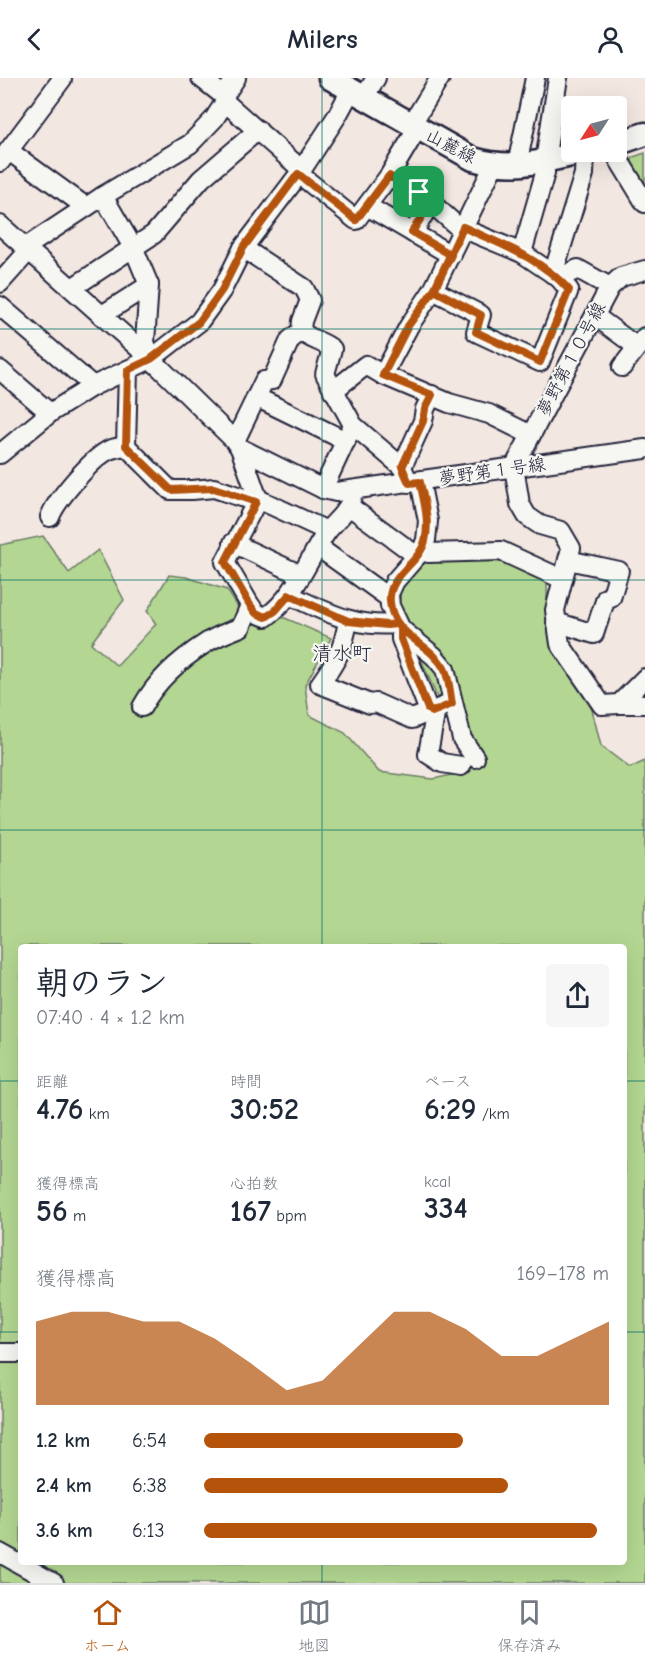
<!DOCTYPE html>
<html lang="ja">
<head>
<meta charset="utf-8">
<style>
	:root { --surface:#fff; --page:#f6f6f7; --text:#1f2937; --muted:#747a83; --line:#e0e1e3; --accent:#b45309 }
	body { margin:0; font-family:"Comic Neue","Klee One",sans-serif; background:var(--page); color:var(--text); height:100vh; display:flex; flex-direction:column; font-size:22px; white-space:nowrap }
	* { box-sizing:border-box; margin:0 }
	p { font-size:20px; color:var(--muted) }
	.icon { flex:none; width:33px; height:33px; fill:none; stroke:currentColor; stroke-width:2; stroke-linecap:round; stroke-linejoin:round }
	.map { position:relative; flex:1; overflow:hidden }
	.details { position:absolute; left:18px; top:866px; width:609px; height:621px; display:flex; flex-direction:column; background:var(--surface); border-radius:6px; box-shadow:0 6px 24px #0002 }
	.details>* { flex:none }
	.needle { width:39px; rotate:234deg }
	.fabs { position:absolute; left:561px; top:18px; display:grid; gap:12px }
	.fabs a { display:grid; place-items:center; width:66px; height:66px; border-radius:6px; background:var(--surface); box-shadow:0 6px 24px #0002; font-size:30px }
	.pin { position:absolute; display:grid; place-items:center; width:51px; height:51px; color:#fff; margin:-26px; border-radius:12px; box-shadow:0 3px 9px #0006 }
	.round { display:grid; place-items:center; flex:none; width:63px; height:63px; border-radius:6px; background:var(--page) }
	.headline { display:flex; align-items:center; justify-content:space-between; height:102px; padding:0 18px }
	h1 { font-size:33px; font-weight:800; line-height:45px }
	.metrics { display:grid; grid-template-columns:repeat(3,1fr); gap:9px; height:102px; padding:6px 18px }
	.metrics div { display:grid; align-content:center }
	.metrics b { font-size:30px; font-weight:800 }
	.metrics small { font-size:16px; font-weight:400 }
	.metrics p { font-size:16px }
	.chart { height:168px; padding:12px 18px }
	.chart p { display:flex; justify-content:space-between }
	.chart svg { width:100%; height:108px; margin-top:6px; fill:var(--accent); opacity:.7 }
	ul { padding:0 18px; list-style:none; font-size:20px }
	li { display:grid; grid-template-columns:96px 72px 1fr; align-items:center; height:45px }
	li i { height:15px; border-radius:8px; background:var(--accent) }
	header { display:flex; justify-content:space-between; align-items:center; height:78px; padding:0 18px; background:var(--surface); font-size:27px; font-weight:800 }
	.menu { display:flex; justify-content:space-around; align-items:center; height:84px; border-top:2px solid var(--line); background:var(--surface); font-size:16px; color:var(--muted) }
	.menu a { display:grid; justify-items:center; gap:3px }
	.menu .on { color:var(--accent) }
	.map>svg:first-child { display:block }
	.green { fill:#b3d792; stroke:#6a7c66; stroke-width:1.5; fill-rule:evenodd }
	.lines { fill:none; stroke-linecap:round; stroke-linejoin:round }
	.minor-casing { stroke:#22223b; stroke-width:22 }
	.major-casing { stroke:#22223b; stroke-width:27 }
	.minor { stroke:#f6f6f2; stroke-width:18 }
	.major { stroke:#f6f6f2; stroke-width:22 }
	.route-casing { stroke:#fff; stroke-width:12 }
	.route { stroke:#b45309; stroke-width:8 }
	.grid { fill:none; stroke:#0f766e; stroke-width:1.5; stroke-opacity:0.55 }
	.labels { text-anchor:middle; stroke-width:4.5; stroke-linejoin:round; paint-order:stroke }
	.street-label { font-size:18px; fill:#22223b; stroke:#f6f6f2 }
	.neighbourhood-label { font-size:20px; fill:#22223b; stroke:#f6f6f2 }
</style>
</head>
<body>
<header><svg class="icon" aria-label="back" viewBox="0 0 24 24"><path d="M15 5l-7 7 7 7"/></svg>Milers<svg class="icon" aria-label="person" viewBox="0 0 24 24"><circle cx="12" cy="8" r="4"/><path d="M4 21q1-7 8-7t8 7"/></svg></header>
<div class="map">
<svg width="645" height="1505" viewBox="0 0 645 1505">
	<rect width="100%" height="100%" fill="#f3e7e1"/>
	<filter id="ink" filterUnits="userSpaceOnUse"><feTurbulence type="fractalNoise" baseFrequency=".0167" numOctaves="2"/><feDisplacementMap in="SourceGraphic" scale="12" xChannelSelector="R" yChannelSelector="G"/><feConvolveMatrix kernelMatrix="1 2 1 2 8 2 1 2 1" color-interpolation-filters="sRGB"/></filter>
	<g filter="url(#ink)">
		<!-- green -->
		<g class="green">
			<polygon points="645,75 645,106 631,85 633,79"/>
			<path d="M 43,458 L 69,495 L 98,472 L 124,522 L 91,565 L 117,588 L 156,546 L 147,533 L 169,497 L 186,499 L 227,512 L 245,540 L 285,540 L 331,560 L 305,607 L 309,637 L 345,655 L 379,694 L 433,701 L 471,693 L 456,663 L 399,530 L 401,507 L 426,482 L 480,478 L 547,498 L 547,539 L 592,632 L 601,668 L 630,690 L 645,683 L 645,1505 L 0,1505 L 0,467 ZM 21,868 L 624,868 L 624,1484 L 21,1484 Z"/>
		</g>
		<g class="lines">
			<!-- minor casing -->
			<g class="minor-casing">
				<g id="minor">
					<polyline points="201,0 224,18"/>
					<polyline points="224,18 236,0"/>
					<polyline points="364,19 376,0"/>
					<polyline points="225,24 302,92"/>
					<polyline points="411,47 440,0"/>
					<polyline points="9,73 86,129"/>
					<polyline points="614,74 645,125"/>
					<polyline points="0,84 62,1"/>
					<polyline points="517,87 535,0"/>
					<polyline points="299,96 356,142 389,98 417,51"/>
					<polyline points="389,98 419,114 457,148 522,175 559,200 578,191 610,209"/>
					<polyline points="103,118 134,171 149,207 145,264 151,281"/>
					<polyline points="367,128 451,177"/>
					<path d="M 0,147 L 151,281 L 235,363 L 240,370 L 258,421 L 225,484 L 250,527 L 256,535 L 266,539 C 295,519 307,483 326,455 C 333,445 345,436 350,425 C 352,420 353,417 352,412"/>
					<polyline points="413,155 431,124"/>
					<polyline points="243,170 304,210 310,222 302,243 301,253"/>
					<polyline points="522,175 545,95 545,83 558,0"/>
					<polyline points="645,192 621,199 610,209 514,389 520,426 527,438 540,447 561,453 571,470 555,532 560,566 602,627 619,626 645,600"/>
					<polyline points="553,196 584,96 585,74"/>
					<polyline points="0,205 25,177 26,169 103,118 190,66 214,41 225,24"/>
					<polyline points="72,210 154,156 201,101 258,52"/>
					<polyline points="433,212 481,237 476,254 540,284 569,212 559,200"/>
					<polyline points="0,228 93,308"/>
					<polyline points="102,237 149,207"/>
					<polyline points="595,238 637,269"/>
					<path d="M 301,253 C 310,262 323,263 332,271 L 325,296 L 353,347 L 402,389 L 409,405"/>
					<polyline points="622,289 645,259"/>
					<polyline points="0,292 50,335"/>
					<polyline points="383,297 409,248 433,212 494,87"/>
					<polyline points="333,313 366,287 383,297 449,325 489,336 531,357"/>
					<polyline points="256,319 346,363"/>
					<polyline points="235,363 264,303 272,302 290,262 301,253"/>
					<polyline points="126,368 170,412 192,412 214,410 256,424"/>
					<polyline points="126,368 128,292"/>
					<polyline points="240,370 323,411 336,414 645,371"/>
					<polyline points="0,376 50,335 93,308 151,281 199,244 222,212 243,170 299,96 337,38 351,12"/>
					<polyline points="402,389 423,343 425,331 432,317"/>
					<polyline points="420,403 428,443 426,462 422,472 395,503 389,516 390,528 401,551 434,578 445,591 462,661 475,680"/>
					<polyline points="323,411 350,353"/>
					<polyline points="258,421 327,453"/>
					<polyline points="349,428 417,478"/>
					<path d="M 50,439 C 56,422 91,382 107,373 C 112,370 120,369 126,368"/>
					<polyline points="233,465 301,497"/>
					<polyline points="318,469 389,520"/>
					<polyline points="422,472 428,475 501,473 562,501"/>
					<path d="M 289,517 C 327,534 354,550 397,546"/>
					<path d="M 348,543 C 343,572 337,582 320,606 L 370,626 L 376,625 L 412,641 L 452,625"/>
					<polyline points="556,544 594,556 606,520 611,520 619,493 568,482"/>
					<polyline points="401,551 401,561 428,631 435,637 428,676 442,685 461,688"/>
					<polyline points="619,626 645,626"/>
					<path d="M 142,629 C 156,603 181,581 206,565 C 216,558 229,554 241,549 L 250,527"/>
					<polyline points="0,1275 21,1275"/>
					<polyline points="0,1475 54,1505"/>
				</g>
			</g>
			<!-- major casing -->
			<g class="major-casing">
				<g id="major">
					<path d="M 330,0 L 473,81 C 513,93 545,83 585,74"/>
					<polyline points="616,66 645,56"/>
				</g>
			</g>
			<!-- minor -->
			<use href="#minor" class="minor"/>
			<!-- major -->
			<use href="#major" class="major"/>
		</g>
	</g>
	<g class="lines" filter="url(#ink)">
		<!-- route casing -->
		<g class="route-casing">
			<path id="route" d="M 419,114 L 389,98 L 356,142 L 298,96 L 243,170 L 222,212 L 199,244 L 151,281 L 128,292 L 126,368 L 171,412 L 214,410 L 256,424 L 225,484 L 250,527 L 256,535 L 266,539 L 275,533 L 289,517 L 348,543 L 387,547 L 397,546 L 401,551 L 401,561 L 428,631 L 432,634 L 452,626 C 450,615 449,599 444,590 C 429,564 393,558 390,524 C 387,498 419,486 425,463 C 430,443 424,423 420,404 L 409,405 L 402,389 L 423,343 L 425,331 L 432,317 L 383,297 L 408,248 L 434,212 L 463,149 C 500,166 541,180 569,212 L 540,284 L 476,254 L 481,237 L 434,212 L 451,177 L 412,154 L 431,124 L 419,114"/>
		</g>
		<!-- route -->
		<use href="#route" class="route"/>
	</g>
	<!-- grid -->
	<path class="grid" d="M 322,0 L 322,868M 0,251 L 645,251M 0,502 L 645,502M 0,752 L 645,752M 0,1003 L 21,1003M 624,1003 L 645,1003M 0,1254 L 21,1254M 624,1254 L 645,1254M 322,1484 L 322,1505"/>
	<g class="labels">
		<!-- street labels -->
		<g class="street-label">
			<text transform="translate(451 68) rotate(27)" y="6">山麓線</text>
			<text transform="translate(571 281) rotate(-62)" y="6">夢野第１０号線</text>
			<text transform="translate(492 393) rotate(-8)" y="6">夢野第１号線</text>
		</g>
		<!-- neighbourhood labels -->
		<g class="neighbourhood-label">
			<text x="342" y="582">清水町</text>
		</g>
	</g>
</svg>
<div class="fabs">
<a><svg class="needle" viewBox="-14 -14 28 28"><path d="M0-13l5 13h-10z" fill="#e53935"/><path d="M0 13l5-13h-10z" fill="#747a83"/></svg></a>
</div>
<div class="pin" style="left:419px;top:114px;background:#1e9e55"><svg class="icon" aria-label="arrive" viewBox="0 0 24 24"><path d="M6 21V4h12l-3 4 3 4H6"/></svg></div>
<section class="details">
<div class="headline"><div><h1>朝のラン</h1><p>07:40 · 4 × 1.2 km</p></div><a class="round"><svg class="icon" aria-label="share" viewBox="0 0 24 24"><path d="M12 15V3M7 8l5-5 5 5M5 13v7h14v-7"/></svg></a></div>
<div class="metrics">
<div><p>距離</p><b>4.76<small> km</small></b></div>
<div><p>時間</p><b>30:52</b></div>
<div><p>ペース</p><b>6:29<small> /km</small></b></div>
</div>
<div class="metrics">
<div><p>獲得標高</p><b>56<small> m</small></b></div>
<div><p>心拍数</p><b>167<small> bpm</small></b></div>
<div><p>kcal</p><b>334</b></div>
</div>
<div class="chart"><p><span>獲得標高</span>169–178 m</p>
<svg viewBox="0 0 160 44" preserveAspectRatio="none"><path d="M0 44V10L10 6L20 6L30 10L40 10L50 17L60 27L70 38L80 34L90 20L100 6L110 6L120 13L130 24L140 24L150 17L160 10V44z"/></svg>
</div>
<ul>
<li><b>1.2 km</b>6:54<i style="width:64%"></i></li>
<li><b>2.4 km</b>6:38<i style="width:75%"></i></li>
<li><b>3.6 km</b>6:13<i style="width:97%"></i></li>
</ul>
</section>
</div>
<nav class="menu">
<a class="on"><svg class="icon" aria-label="home" viewBox="0 0 24 24"><path d="M3 11l9-7 9 7M6 9v11h12V9"/></svg>ホーム</a>
<a><svg class="icon" aria-label="map" viewBox="0 0 24 24"><path d="M3 6l6-2 6 2 6-2v14l-6 2-6-2-6 2zM9 4v14M15 6v14"/></svg>地図</a>
<a><svg class="icon" aria-label="saved" viewBox="0 0 24 24"><path d="M7 4h10v16l-5-4-5 4z"/></svg>保存済み</a>
</nav>
</body>
</html>
